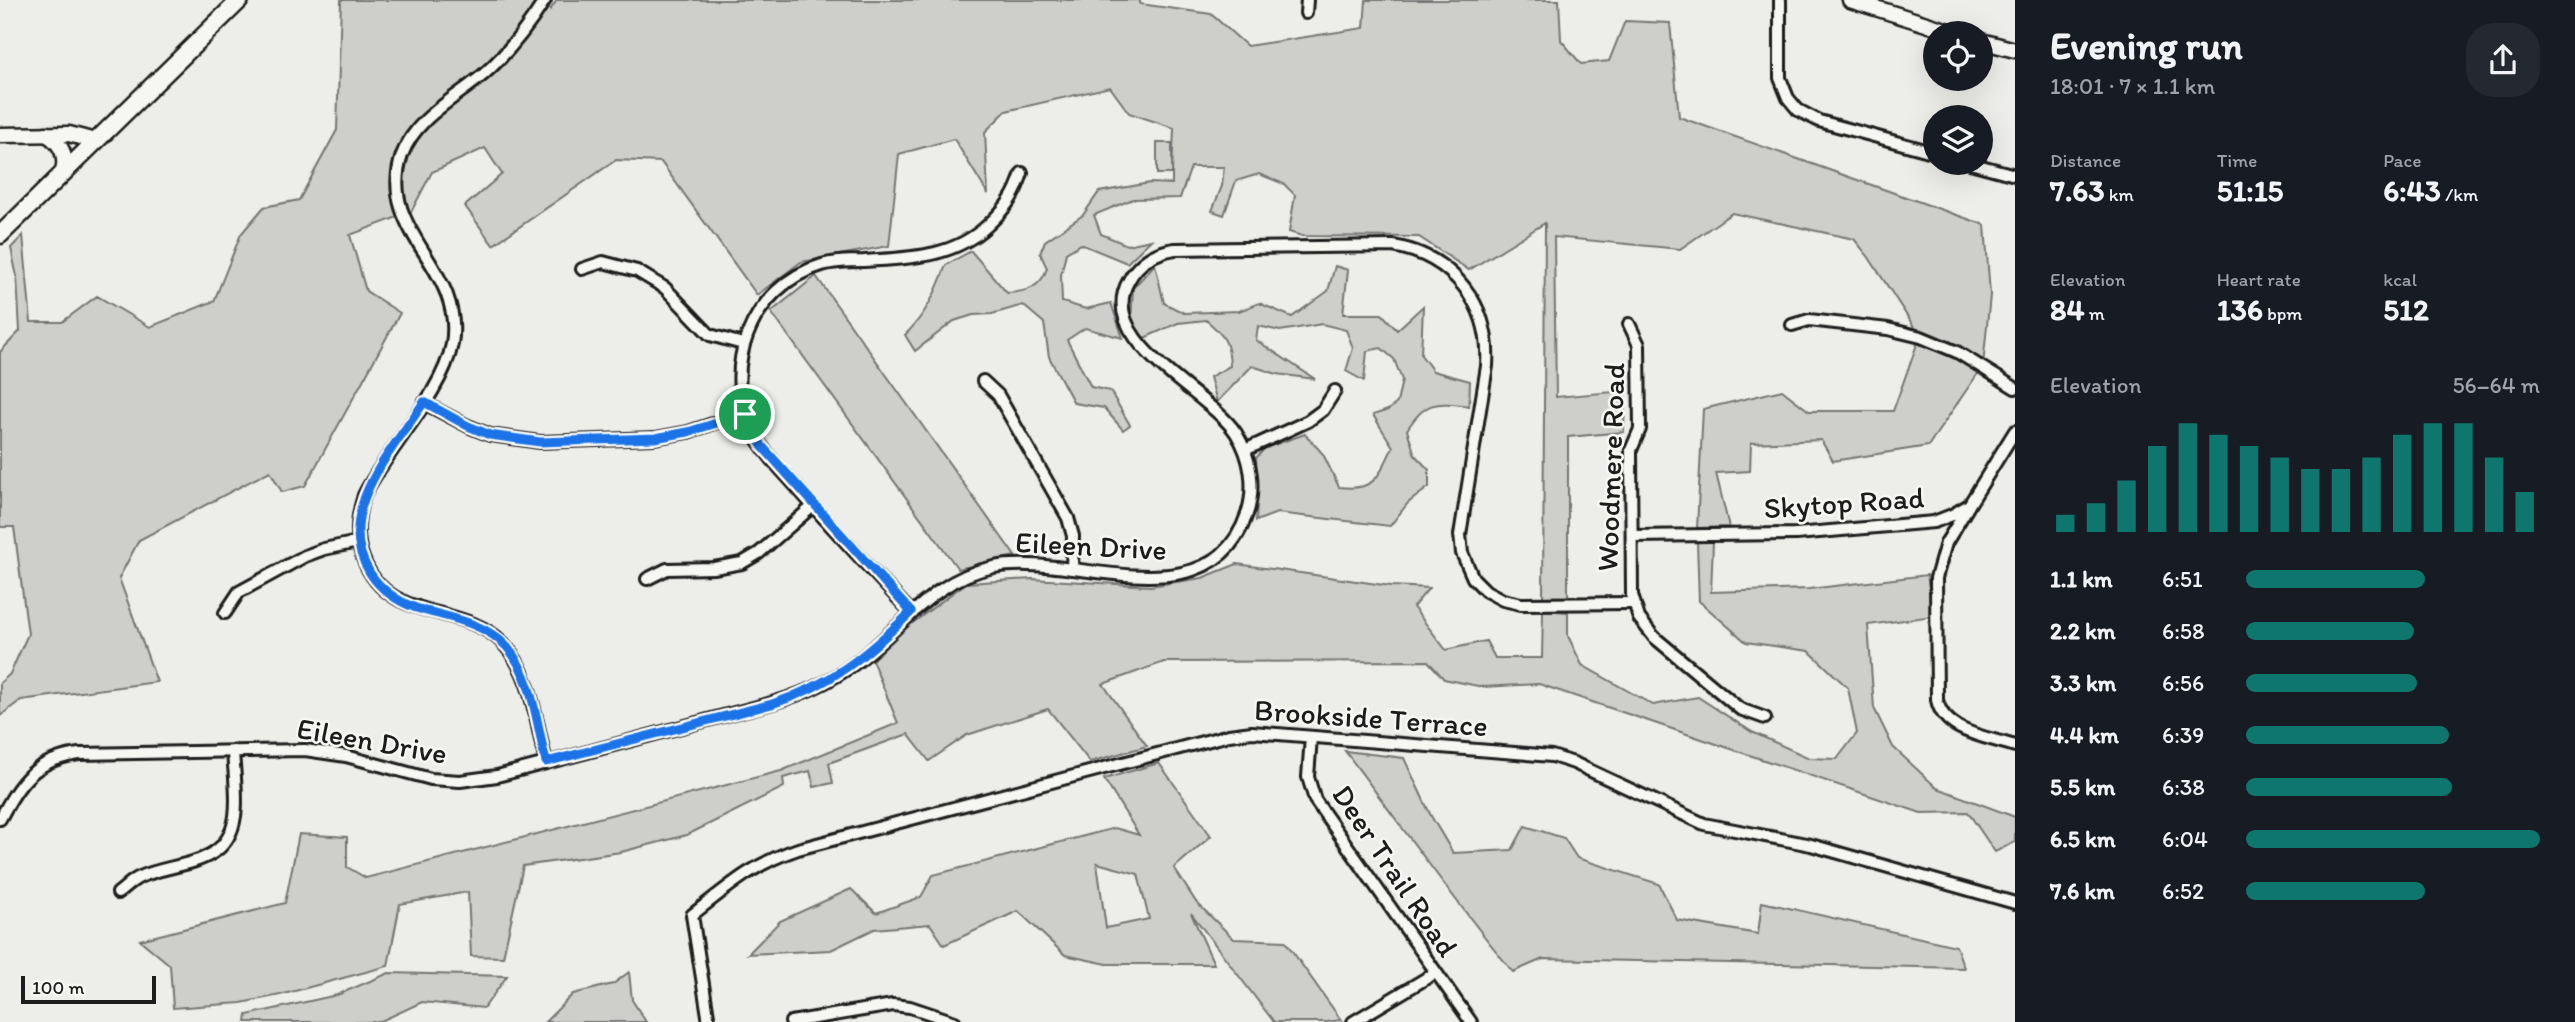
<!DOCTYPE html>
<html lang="en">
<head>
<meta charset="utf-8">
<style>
	:root { --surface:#171b24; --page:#242831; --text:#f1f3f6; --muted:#9ea1a6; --accent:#0f766e }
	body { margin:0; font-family:Itim,sans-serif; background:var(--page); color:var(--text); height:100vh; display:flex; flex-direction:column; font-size:26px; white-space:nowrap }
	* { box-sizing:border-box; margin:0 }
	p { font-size:23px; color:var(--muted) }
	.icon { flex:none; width:38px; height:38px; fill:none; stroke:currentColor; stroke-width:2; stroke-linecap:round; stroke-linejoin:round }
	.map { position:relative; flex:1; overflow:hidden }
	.side { display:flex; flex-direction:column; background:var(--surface); width:560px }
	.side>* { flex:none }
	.fabs { position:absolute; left:1923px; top:21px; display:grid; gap:14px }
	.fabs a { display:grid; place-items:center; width:70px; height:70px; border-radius:50%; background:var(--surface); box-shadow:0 7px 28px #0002; font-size:35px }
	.scale { position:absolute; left:21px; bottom:18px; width:135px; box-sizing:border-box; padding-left:7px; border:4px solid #1c1c1c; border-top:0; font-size:19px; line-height:24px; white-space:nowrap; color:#1c1c1c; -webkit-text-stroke:5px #f6f6f2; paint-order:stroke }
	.pin { position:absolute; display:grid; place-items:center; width:60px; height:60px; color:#fff; margin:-30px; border:4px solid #fff; border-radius:50%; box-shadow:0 2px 7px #0007 }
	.round { display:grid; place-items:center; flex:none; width:74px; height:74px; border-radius:28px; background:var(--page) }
	.head { display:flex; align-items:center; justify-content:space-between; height:119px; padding:0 35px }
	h1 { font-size:38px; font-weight:700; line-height:52px }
	.metrics { display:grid; grid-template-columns:repeat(3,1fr); gap:10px; height:119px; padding:7px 35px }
	.metrics div { display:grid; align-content:center }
	.metrics b { font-size:30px; font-weight:700 }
	.metrics small { font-size:19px; font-weight:400 }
	.metrics p { font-size:19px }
	.chart { height:196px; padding:14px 35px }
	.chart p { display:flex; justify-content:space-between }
	.chart svg { width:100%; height:126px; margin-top:7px; stroke:var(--accent); stroke-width:6 }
	ul { padding:0 35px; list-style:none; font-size:23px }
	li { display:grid; grid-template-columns:112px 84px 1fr; align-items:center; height:52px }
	li i { height:18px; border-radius:9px; background:var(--accent) }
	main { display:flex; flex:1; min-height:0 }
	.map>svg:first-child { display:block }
	.green { fill:#cececb; stroke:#757574; stroke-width:2; fill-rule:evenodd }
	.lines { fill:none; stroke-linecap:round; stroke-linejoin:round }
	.street-casing { stroke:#1c1c1c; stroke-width:16 }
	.secondary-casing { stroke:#1c1c1c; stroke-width:19 }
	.primary-casing { stroke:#1c1c1c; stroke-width:21 }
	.street { stroke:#f6f6f2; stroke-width:10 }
	.secondary { stroke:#f6f6f2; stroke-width:14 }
	.primary { stroke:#f6f6f2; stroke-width:16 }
	.route-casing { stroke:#fff; stroke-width:14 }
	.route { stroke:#1a73e8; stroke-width:9 }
	.labels { text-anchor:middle; stroke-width:5; stroke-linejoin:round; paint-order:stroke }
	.street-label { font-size:30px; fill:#1c1c1c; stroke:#f6f6f2 }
</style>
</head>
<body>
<main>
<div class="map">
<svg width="2015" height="1022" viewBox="0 0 2015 1022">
	<rect width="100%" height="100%" fill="#edede9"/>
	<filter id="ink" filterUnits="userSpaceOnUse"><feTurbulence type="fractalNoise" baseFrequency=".0143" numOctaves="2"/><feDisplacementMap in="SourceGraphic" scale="14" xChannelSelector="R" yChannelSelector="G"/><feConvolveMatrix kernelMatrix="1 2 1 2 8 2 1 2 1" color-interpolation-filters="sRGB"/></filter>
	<g filter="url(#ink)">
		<!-- green -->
		<g class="green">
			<path d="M 341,0 L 542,0 L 550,10 L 557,0 L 1140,0 L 1140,4 L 1211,14 L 1247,46 L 1364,28 L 1366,0 L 1559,0 L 1561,40 L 1581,64 L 1609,61 L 1625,21 L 1670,23 L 1679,117 L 1985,225 L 1990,295 L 1983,366 L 1928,446 L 1833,461 L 1821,440 L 1751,443 L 1750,471 L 1716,473 L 1729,527 L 1697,528 L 1703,409 L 1782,390 L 1809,411 L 1893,411 L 1920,336 L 1868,256 L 1854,239 L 1732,213 L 1680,249 L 1554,237 L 1556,397 L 1625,391 L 1624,432 L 1568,437 L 1568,597 L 1543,597 L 1545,223 L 1469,270 L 1419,237 L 1302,236 L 1289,232 L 1295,195 L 1284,184 L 1259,174 L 1236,181 L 1224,215 L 1212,211 L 1222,186 L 1224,167 L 1191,167 L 1180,198 L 1133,199 L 1094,215 L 1101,234 L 1127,245 L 1151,240 L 1127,263 L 1081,244 L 1066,253 L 1061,275 L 1062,302 L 1086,309 L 1111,303 L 1123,338 L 1085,328 L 1067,340 L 1091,387 L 1110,391 L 1130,425 L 1123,430 L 1104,408 L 1074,403 L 1049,357 L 1044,323 L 1023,305 L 992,314 L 973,315 L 954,321 L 915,351 L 905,335 C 926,314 936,293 946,265 L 971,251 L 1007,293 C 1026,292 1041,288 1047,268 L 1040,253 L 1045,241 L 1083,215 L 1099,192 L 1150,183 L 1172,184 L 1172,174 L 1157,174 L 1157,143 L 1172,143 L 1172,173 L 1174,128 L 1129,113 L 1110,87 L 1006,111 L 985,132 L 988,194 L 954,139 L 899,154 L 889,246 L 801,262 L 757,295 L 661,162 L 616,160 L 493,245 L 465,206 L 502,174 L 485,148 L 432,172 L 411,212 L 350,235 L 366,291 L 400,313 L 305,486 L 282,492 L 270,471 L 139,540 L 119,578 L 157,682 L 21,700 L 0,716 L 0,683 L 10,674 L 28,634 L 14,527 L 0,527 L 0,352 L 20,331 L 17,277 L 11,248 L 23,235 L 31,322 L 62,322 L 97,296 L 150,327 L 214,301 L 241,234 L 264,207 L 299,200 L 337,130 Z"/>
			<path d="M 1155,264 L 1164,303 L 1184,313 L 1239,311 L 1259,303 L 1292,317 L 1328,291 L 1335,266 L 1348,270 L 1343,314 L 1382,314 L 1397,330 L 1423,306 L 1421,355 L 1433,371 L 1470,381 L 1469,406 C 1437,402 1425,400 1407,430 L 1415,455 L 1429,470 L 1429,487 L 1408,503 L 1390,526 L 1277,513 L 1256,521 L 1258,482 L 1256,458 L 1265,448 L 1305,434 L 1323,454 L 1339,487 C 1376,492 1379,475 1393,447 L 1373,415 L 1388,410 L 1397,403 L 1402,380 L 1394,359 L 1381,348 L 1367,351 L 1364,381 L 1346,371 L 1353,348 L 1346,330 L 1322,324 L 1280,331 L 1258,326 L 1256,340 L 1315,379 L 1277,374 L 1252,366 L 1217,402 L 1210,377 L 1230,366 C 1229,342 1225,336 1206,320 L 1178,323 L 1142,339 L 1131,322 L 1133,288 Z"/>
			<polygon points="816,276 1015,556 958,569 771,312"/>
			<polygon points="1697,542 1713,542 1711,592 1809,589 1927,575 1933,616 1868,625 1874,708 1893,747 1937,788 2015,817 2015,842 1995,852 1968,812 1921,813 1539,684 1483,687 1444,679 1428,661 1164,662 1103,684 1147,746 1090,762 1048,709 967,735 929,761 908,734 829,763 833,783 814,787 810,771 783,778 784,787 687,835 621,852 523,866 503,957 471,956 468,892 400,904 388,966 280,995 241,1003 173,1008 170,965 140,940 285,903 299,834 347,837 347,867 366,878 781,771 898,723 872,660 910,625 966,583 1032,579 1151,586 1202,578 1237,564 1391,586 1429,588 1413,607 1446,650 1486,641 1495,658 1542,658 1543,610 1568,612 1568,636 1582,665 1653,705 1698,697 1752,732 1809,758 1837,759 1857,733 1848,688 1809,651 1746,642 1699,601"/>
			<path d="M 1345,751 L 1404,758 L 1431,816 L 1453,853 L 1512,850 L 1525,826 L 1564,838 L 1577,858 L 1659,884 L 1677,920 L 1758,934 L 1762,902 L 1956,946 L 1964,968 L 1543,959 L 1513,972 C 1454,901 1401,825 1345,751 Z"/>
			<path d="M 1159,763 L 1211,836 L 1174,868 L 1196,902 L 1234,939 L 1285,941 L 1341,1020 L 1327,1022 L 1274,1022 L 1191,913 L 1214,964 L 1107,964 L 1065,955 L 1018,911 L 944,945 L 930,924 L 874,929 L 831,950 L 748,954 L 780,921 L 851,889 L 876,913 L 921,897 L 933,875 L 1115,828 L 1139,835 L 1104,779 ZM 1097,863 L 1138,874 L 1149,919 L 1106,928 Z"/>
			<polygon points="629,972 632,1000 646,1022 545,1022 573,994 613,984"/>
			<polygon points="389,973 507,976 484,1008 422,1002 379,1022 246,1022 247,1015 337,995"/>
		</g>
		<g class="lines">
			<!-- street casing -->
			<g class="street-casing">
				<g id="street">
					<path d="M 545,0 C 528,27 508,53 484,74 C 455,99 416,117 402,155 C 376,233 465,266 452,344 C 443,393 387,449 364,495 C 357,516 355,537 363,558 C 388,625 461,601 503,643 C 532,673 536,723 546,762"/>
					<polyline points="1780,0 1780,78 1788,98 1798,110 1819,121 1936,153"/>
					<polyline points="1306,13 1307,0"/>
					<polyline points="1970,163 2015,175"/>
					<polyline points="582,269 603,262 637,271 665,288 710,335 743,344"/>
					<polyline points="1629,324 1639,345 1640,429 1631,450 1632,595 1639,618 1654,637 1740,709 1765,718"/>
					<polyline points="1792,325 1809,320 1888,329 1921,337 1957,352 2015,388"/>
					<polyline points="983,381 998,395 1068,518 1073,536 1072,569"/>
					<polyline points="424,403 468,426 490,435 540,442 655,438 688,432 745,413"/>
					<polyline points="1245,450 1308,421 1323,410 1335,391"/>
					<path d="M 1968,507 L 1946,543 L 1936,578 L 1937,700 C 1944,733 1988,737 2015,746"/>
					<polyline points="1632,536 1796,534 1934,522 1952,515 1969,505 2015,431"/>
					<polyline points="647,579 667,569 714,568 742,563 759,553 813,506"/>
					<path d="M 911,612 C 873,572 836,532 800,491 C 785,473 767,457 756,437 C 717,373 750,286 822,265 C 835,261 850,261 864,261 C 910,258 953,258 988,225 C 1006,208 1015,196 1022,173"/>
					<polyline points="225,613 239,592 305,556 324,549 358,542"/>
					<polyline points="1311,737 1308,777 1315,800 1471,1022"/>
					<path d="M 0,819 C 20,782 34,760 79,754 L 305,750 L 346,756 L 431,779 L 460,781 L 497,776 L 772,703 C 807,693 841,677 869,652 C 909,618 940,577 994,567 C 1074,552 1210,623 1247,514 C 1256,487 1251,457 1236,433 C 1208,391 1094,341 1129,280 C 1139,262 1155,252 1175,249 L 1393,246 C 1453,256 1491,305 1487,366 L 1460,535 L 1462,553 L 1473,578 L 1486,591 L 1503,600 L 1521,604 L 1634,603"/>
					<path d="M 118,893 C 125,888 132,880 140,877 C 176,861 228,868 235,816 C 238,796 234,772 233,751"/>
					<path d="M 709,1022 L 692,915 C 729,886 753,864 798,849 L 1229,735 L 1252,732 L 1552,756 L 1574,763 L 1704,824 L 1811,845 L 2015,903"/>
					<polyline points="791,1022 893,1005 910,1007 955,1022"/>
					<polyline points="1353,1022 1435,973"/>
				</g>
			</g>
			<!-- secondary casing -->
			<g class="secondary-casing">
				<g id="secondary">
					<polyline points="1850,0 1955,33"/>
					<polyline points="1981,41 2015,50"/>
					<path d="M 46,134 C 62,143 68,157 62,175"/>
					<polyline points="0,135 69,134 95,141"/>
				</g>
			</g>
			<!-- primary casing -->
			<g class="primary-casing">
				<polyline id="primary" points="0,235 240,0"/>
			</g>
			<!-- street -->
			<use href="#street" class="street"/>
			<!-- secondary -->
			<use href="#secondary" class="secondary"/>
			<!-- primary -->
			<use href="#primary" class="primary"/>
		</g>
	</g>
	<g class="lines" filter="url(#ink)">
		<!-- route casing -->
		<g class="route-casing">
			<path id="route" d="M 424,402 L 468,426 L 490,435 L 540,442 L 655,438 L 688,432 L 745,414 L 762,446 L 911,612 C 867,655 831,685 772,704 L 546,762 C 537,725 533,677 507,647 C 483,621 448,618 416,608 C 397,601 381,590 370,573 C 332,513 392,451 424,402 Z"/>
		</g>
		<!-- route -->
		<use href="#route" class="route"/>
	</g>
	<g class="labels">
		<!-- street labels -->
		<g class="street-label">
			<text transform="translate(1611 467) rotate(-88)" y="10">Woodmere Road</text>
			<text transform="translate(1844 503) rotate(-4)" y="10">Skytop Road</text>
			<text transform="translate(1091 546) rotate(3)" y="10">Eileen Drive</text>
			<text transform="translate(1371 718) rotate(4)" y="10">Brookside Terrace</text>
			<text transform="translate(372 741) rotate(10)" y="10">Eileen Drive</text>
			<text transform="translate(1395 871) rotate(56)" y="10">Deer Trail Road</text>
		</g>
	</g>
</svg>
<div class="fabs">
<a><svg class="icon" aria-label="locate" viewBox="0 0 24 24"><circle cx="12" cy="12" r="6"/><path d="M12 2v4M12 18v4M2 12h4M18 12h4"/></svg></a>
<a><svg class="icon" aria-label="layers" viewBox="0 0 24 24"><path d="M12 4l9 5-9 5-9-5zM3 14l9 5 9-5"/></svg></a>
</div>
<div class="scale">100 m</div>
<div class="pin" style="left:745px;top:414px;background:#1e9e55"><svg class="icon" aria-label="arrive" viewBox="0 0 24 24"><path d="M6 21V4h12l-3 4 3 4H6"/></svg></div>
</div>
<section class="side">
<div class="head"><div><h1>Evening run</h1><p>18:01 · 7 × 1.1 km</p></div><a class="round"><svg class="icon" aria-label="share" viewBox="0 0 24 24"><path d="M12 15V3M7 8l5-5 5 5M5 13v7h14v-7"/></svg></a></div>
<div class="metrics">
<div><p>Distance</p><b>7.63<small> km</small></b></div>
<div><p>Time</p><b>51:15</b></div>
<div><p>Pace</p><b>6:43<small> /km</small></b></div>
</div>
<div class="metrics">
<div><p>Elevation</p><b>84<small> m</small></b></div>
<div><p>Heart rate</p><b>136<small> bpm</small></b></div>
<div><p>kcal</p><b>512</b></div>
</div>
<div class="chart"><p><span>Elevation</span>56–64 m</p>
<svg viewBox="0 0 160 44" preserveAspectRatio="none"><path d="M5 44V38M15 44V34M25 44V26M35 44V14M45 44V6M55 44V10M65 44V14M75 44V18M85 44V22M95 44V22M105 44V18M115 44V10M125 44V6M135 44V6M145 44V18M155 44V30"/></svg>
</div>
<ul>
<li><b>1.1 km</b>6:51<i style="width:61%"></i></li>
<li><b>2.2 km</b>6:58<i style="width:57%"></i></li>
<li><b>3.3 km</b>6:56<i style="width:58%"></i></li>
<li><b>4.4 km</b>6:39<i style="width:69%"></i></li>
<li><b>5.5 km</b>6:38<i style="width:70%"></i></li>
<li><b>6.5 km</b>6:04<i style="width:100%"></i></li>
<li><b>7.6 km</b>6:52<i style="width:61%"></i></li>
</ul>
</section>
</main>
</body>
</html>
